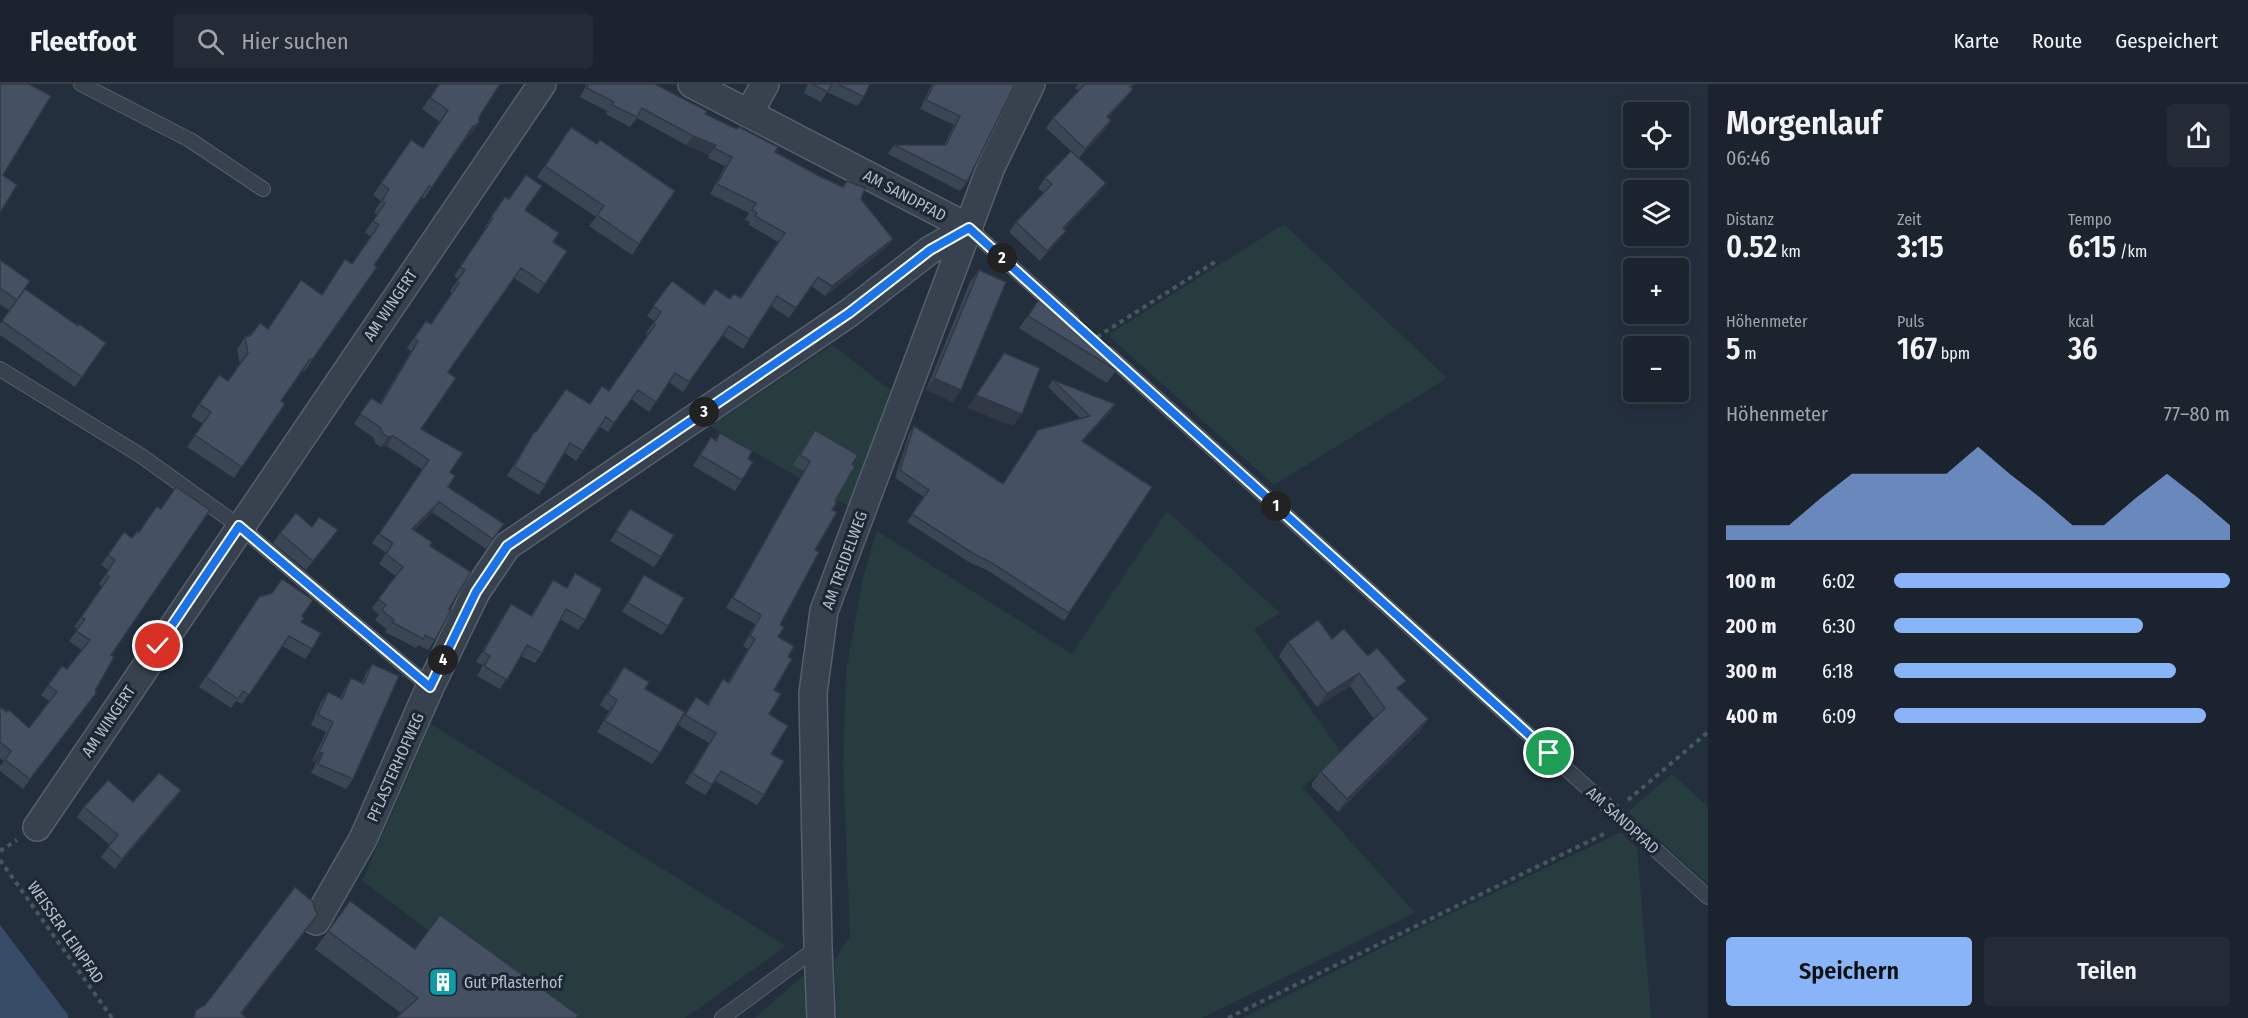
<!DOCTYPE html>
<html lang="de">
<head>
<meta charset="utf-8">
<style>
	:root { --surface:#1b232e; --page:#242b36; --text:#f1f3f6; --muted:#a0a4aa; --line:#39404a; --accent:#8ab4f8 }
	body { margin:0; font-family:"Fira Sans Condensed",sans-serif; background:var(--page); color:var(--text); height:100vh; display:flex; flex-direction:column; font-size:22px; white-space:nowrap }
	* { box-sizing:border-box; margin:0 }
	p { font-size:20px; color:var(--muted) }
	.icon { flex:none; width:33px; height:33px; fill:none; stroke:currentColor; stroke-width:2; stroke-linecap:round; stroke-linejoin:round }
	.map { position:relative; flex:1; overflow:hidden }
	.drawer { display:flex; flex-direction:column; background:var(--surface); width:540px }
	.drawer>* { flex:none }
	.buttons { position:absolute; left:1623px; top:18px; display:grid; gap:12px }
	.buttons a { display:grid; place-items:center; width:66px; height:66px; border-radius:6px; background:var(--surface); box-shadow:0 3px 15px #0003,0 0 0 2px var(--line); font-size:30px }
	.pin { position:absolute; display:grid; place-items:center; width:51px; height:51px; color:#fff; margin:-26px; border:3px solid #fff; border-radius:50%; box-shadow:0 2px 6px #0007 }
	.km { position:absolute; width:30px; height:30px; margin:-15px; border-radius:50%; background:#222; color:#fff; font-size:16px; line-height:30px; text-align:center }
	.round { display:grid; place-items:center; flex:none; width:63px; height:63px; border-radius:6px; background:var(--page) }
	.overview { display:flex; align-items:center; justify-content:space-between; height:102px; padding:0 18px }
	h1 { font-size:33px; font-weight:600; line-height:45px }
	.figures { display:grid; grid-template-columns:repeat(3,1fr); gap:9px; height:102px; padding:6px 18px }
	.figures div { display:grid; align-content:center }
	.figures b { font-size:30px; font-weight:600 }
	.figures small { font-size:16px; font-weight:400 }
	.figures p { font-size:16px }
	.chart { height:168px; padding:12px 18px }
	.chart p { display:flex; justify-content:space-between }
	.chart svg { width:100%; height:108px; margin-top:6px; fill:var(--accent); opacity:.7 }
	.action { display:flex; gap:12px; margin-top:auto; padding:12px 18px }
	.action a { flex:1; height:69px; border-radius:6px; background:var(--accent); color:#111; font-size:24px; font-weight:600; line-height:69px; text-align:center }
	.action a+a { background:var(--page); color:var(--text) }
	ul { padding:0 18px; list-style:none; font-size:20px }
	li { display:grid; grid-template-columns:96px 72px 1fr; align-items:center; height:45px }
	li i { height:15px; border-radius:8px; background:var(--accent) }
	header { display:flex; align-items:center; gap:36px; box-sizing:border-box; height:84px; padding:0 30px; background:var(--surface); border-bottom:2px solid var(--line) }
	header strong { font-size:28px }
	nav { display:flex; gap:33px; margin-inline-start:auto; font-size:21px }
	.search { width:420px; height:54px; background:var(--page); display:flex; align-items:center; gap:15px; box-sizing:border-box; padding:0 21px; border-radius:6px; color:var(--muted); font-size:22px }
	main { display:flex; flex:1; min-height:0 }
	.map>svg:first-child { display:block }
	.green { fill:#263c3f }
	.water { fill:#394c67 }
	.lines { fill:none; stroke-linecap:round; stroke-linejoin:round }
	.service-casing { stroke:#565f6c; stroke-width:16 }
	.minor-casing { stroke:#565f6c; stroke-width:30 }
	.path { stroke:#44595c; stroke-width:4; stroke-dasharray:4.5 4.5; stroke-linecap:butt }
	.service { stroke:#38414e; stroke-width:14 }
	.minor { stroke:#38414e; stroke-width:27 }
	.wall { fill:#3b4654 }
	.shaded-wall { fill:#303945 }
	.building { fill:#455162; stroke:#303945; stroke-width:1.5 }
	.route-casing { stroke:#fff; stroke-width:12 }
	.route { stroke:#1a73e8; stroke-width:8 }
	.labels { text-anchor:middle; stroke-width:6; stroke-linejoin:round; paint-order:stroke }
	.street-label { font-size:16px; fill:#b4bcc9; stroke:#1d2633 }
	.poi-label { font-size:16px; fill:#b4bcc9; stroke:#1d2633; text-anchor:start }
</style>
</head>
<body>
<header>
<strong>Fleetfoot</strong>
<div class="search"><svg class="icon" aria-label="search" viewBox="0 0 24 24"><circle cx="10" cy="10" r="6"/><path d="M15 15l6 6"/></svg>Hier suchen</div>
<nav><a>Karte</a><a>Route</a><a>Gespeichert</a></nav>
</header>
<main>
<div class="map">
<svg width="1708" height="934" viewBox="0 0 1708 934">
	<rect width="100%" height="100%" fill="#242f3e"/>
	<!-- green -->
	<g class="green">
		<polygon points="1284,140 1447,294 1274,401 1108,251"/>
		<polygon points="832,261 893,308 851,424 710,342"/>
		<polygon points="1167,427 1280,529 1254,545 1343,671 1302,703 1415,829 1202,934 837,934 834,877 850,852 843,678 846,588 863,494 877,447 1072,570"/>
		<polygon points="431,640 786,862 685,934 546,934 362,797"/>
		<polygon points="1672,690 1708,723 1708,800 1628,728"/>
		<polygon points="1621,748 1637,765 1651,934 1243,934 1427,841"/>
		<polygon points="806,889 809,934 755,934"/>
	</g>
	<!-- water -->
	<polygon class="water" points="0,841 68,931 68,934 0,934"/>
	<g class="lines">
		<!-- service casing -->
		<g class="service-casing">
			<g id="service">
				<polyline points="81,0 190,56 263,105"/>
				<polyline points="969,144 1072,237"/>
				<polyline points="1108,270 1708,813"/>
				<polyline points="0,285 140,371 239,442 430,603"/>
				<polyline points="722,934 818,863"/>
			</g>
		</g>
		<!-- minor casing -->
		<g class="minor-casing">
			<g id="minor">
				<polyline points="692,0 969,144"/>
				<polyline points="749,29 765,0"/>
				<polyline points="37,743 542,0"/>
				<polyline points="316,837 363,755 430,603 476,508 507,462 849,229 930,166 969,144"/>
				<polyline points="821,934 818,863 813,609 824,527 991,83 1031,0"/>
			</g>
		</g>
		<!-- path -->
		<g class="path">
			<polyline points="1097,253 1218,176"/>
			<polyline points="1628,716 1708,648"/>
			<polyline points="0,767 17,756"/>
			<polyline points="0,776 112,934"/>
			<polyline points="1228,934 1608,748"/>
		</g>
		<!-- service -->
		<use href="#service" class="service"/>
		<!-- minor -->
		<use href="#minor" class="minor"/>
	</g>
	<!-- wall -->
	<g class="wall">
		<polygon points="439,0 479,33 479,39 470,51 466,54 424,115 421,113 374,181 377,183 304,288 302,286 281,317 285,320 234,394 187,363 203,340 191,332 219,291 228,297 240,281 237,265 245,253 268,244 322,211 345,175 352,180 371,153 365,148 377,131 374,128 381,117 373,111 403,67 423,64 440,38 422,25"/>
		<polygon points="587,0 655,0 705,30 819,92 842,103 847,97 861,115 886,164 825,212 811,202 789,234 771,222 743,265 722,251 683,308 669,298 649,328 631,315 608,348 600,343 576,377 565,369 539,411 507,392 528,357 534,348 536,348 589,320 609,307 648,251 646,249 654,237 647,232 672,197 704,220 740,214 778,158 749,141 750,138 745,136 749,129 710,110 725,82 708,74 709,71 686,61 637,34 630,43 606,30 607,27 580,13"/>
		<polygon points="808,0 870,0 864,13 857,22 827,8 821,18 804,9"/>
		<polygon points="932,0 1015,0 967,98 960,107 888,70 894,61 944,61 954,41 920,25"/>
		<polygon points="1078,0 1134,0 1131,4 1133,5 1126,14 1108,34 1111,36 1105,46 1079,74 1099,109 1064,145 1066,147 1059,156 1040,177 1009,148 1016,138 1044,109 1038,104 1045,94 1071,67 1046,44 1053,34 1079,7 1075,4"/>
		<polygon points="571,43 597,60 675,107 632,171 589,142 596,133 537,93"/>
		<polygon points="505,113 525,126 553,158 567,167 538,210 514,194 448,288 421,345 450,388 448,403 504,440 486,465 432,428 414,446 430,462 449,525 435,556 428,566 418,561 416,564 385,548 387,545 375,536 379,531 372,524 396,492 379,480 386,469 372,459 423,386 387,362 381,363 375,359 374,354 354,340 371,314 380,319 411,267 407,264 426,237 431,240 452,209 450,207 458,195 454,192 486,144 485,143"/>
		<polygon points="0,176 30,197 9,226 0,220"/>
		<polygon points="979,186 953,318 926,306 970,198"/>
		<polygon points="25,205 78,242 106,259 75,303 0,251 0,240"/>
		<polygon points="1040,214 1122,278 1107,299 1019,244"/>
		<polygon points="1053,296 1115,320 1110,328 1083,357 1152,403 1064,537 987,486 969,478 907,438 924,413 895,394 909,350 914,342 1003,400 1080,334 1048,303"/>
		<polygon points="815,346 852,380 835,417 832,426 815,466 780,541 778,553 788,573 774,606 769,630 771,670 764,711 757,721 715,697 705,711 685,699 709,659 678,641 696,613 707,620 723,595 728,598 748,565 743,562 755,540 726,524 804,387 793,381 808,355"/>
		<polygon points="720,349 748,375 742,396 735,407 693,382 711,353 715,356"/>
		<polygon points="630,425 661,473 654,483 610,457"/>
		<polygon points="312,443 338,446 306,486 273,459 280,449"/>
		<polygon points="124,448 111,571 95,607 97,608 23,705 0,687 0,682 4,677 0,674 0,623 29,644 49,617 41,611 62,582 67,585 82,566 69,557 78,545 74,543 102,503 99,500 108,486 101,481"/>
		<polygon points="575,489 585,536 578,546 560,535 542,569 535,579 521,572 500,605 477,592 483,581 476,578 504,530 511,520 531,531 553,496 566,504"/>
		<polygon points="644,491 668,542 662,551 622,528 638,500"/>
		<polygon points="259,513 302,532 301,538 312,565 305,575 282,562 242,620 236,617 231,624 199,603"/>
		<polygon points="1332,555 1399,606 1428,635 1419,648 1338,728 1312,703 1312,699 1322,686 1374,635 1350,602 1317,623 1279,572 1288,558"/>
		<polygon points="372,580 353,695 346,705 311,689 316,679 312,677 326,648 311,641 321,618 328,608 340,614 345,604 351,594 362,599 366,589"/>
		<polygon points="624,583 645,605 660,669 652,680 597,648 609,627 600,621 616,594"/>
		<polygon points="174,716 115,785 101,773 110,761 77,733 84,723"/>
		<polygon points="350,817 415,865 577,934 401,929 315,865"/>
	</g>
	<!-- shaded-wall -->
	<g class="shaded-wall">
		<polygon points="1133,5 1126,14 1101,42 1107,33"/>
		<polygon points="1111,36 1105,46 1079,74 1085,65"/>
		<polygon points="479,39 470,51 465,54 473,42"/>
		<polygon points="693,52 716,61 709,71 686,61"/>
		<polygon points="1106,99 1099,109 1056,154 1063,144"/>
		<polygon points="1066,147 1059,156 1040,177 1047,167"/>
		<polygon points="893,155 886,164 825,212 832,202"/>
		<polygon points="934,294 961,306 953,318 926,306"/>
		<polygon points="976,311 1022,330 1013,342 967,324"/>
		<polygon points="1115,320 1110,328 1076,364 1082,357"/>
		<polygon points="393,352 387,362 381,363 388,353"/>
		<polygon points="439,418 432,428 405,454 412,445"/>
		<polygon points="338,446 331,456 306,486 313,477"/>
		<polygon points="1359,589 1350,602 1317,623 1327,610"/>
		<polygon points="97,608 90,618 23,705 30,695"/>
		<polygon points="1428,635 1419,648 1338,728 1347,715"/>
		<polygon points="319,668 323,669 316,679 312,677"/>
		<polygon points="181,706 174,716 115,785 122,775"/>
		<polygon points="318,830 305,848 239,934 238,934"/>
	</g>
	<!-- building -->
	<g class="building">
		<polygon points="0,0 29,0 51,12 3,91 17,101 0,129"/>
		<polygon points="439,0 500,0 479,33 479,39 473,42 432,103 429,102 374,181 377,183 312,276 310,275 281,317 285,320 242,383 195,351 211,328 199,320 219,291 228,297 248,269 245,253 250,252 260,239 268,245 301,196 322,211 345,175 352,180 379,141 373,137 385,119 382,117 389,105 381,99 411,56 423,64 448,26 430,14"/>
		<polygon points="589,0 655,0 707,27 705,30 737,45 739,43 778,63 775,68 819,92 843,103 847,97 865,104 861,115 893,155 832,202 818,193 796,224 777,212 749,255 729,242 689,298 675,289 656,318 638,306 614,339 606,333 583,367 570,359 545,401 514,383 534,348 536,348 566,305 590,320 602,302 609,307 655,241 653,240 661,228 653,222 672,197 704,221 715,205 730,215 734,210 741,214 785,149 755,132 757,129 752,126 756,119 717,100 732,73 714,64 716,61 693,52 642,24 637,33 612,21 614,18 587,4"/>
		<polygon points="812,0 832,0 828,8"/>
		<polygon points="838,0 870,0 864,13"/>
		<polygon points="934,0 1015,0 967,98 894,61 946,61 960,32 926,16"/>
		<polygon points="1085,0 1133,0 1130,3 1133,5 1107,33 1111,36 1085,65 1053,34"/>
		<polygon points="571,43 597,60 600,56 675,107 639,160 597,131 604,122 545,82"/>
		<polygon points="1071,67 1106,99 1063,144 1066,147 1047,167 1016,138 1052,100 1045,94"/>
		<polygon points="526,91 542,102 525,126 559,149 553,158 567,167 545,200 521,184 448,288 456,294 421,345 463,369 450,388 455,392 448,403 504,440 493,455 439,418 412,445 432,458 430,462 471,488 449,525 451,526 435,556 425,551 423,555 392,538 394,536 382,526 386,521 378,515 403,483 386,470 393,459 379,450 429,376 393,352 388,353 382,349 381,344 360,330 371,314 381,320 418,257 414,254 426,237 431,240 459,199 457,197 465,186 460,183 493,134 491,133 505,113 509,115"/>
		<polygon points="0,176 30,197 17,216 0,204"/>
		<polygon points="979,186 1006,198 961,306 934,294"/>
		<polygon points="25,205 78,242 79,240 106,259 82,293 2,237"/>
		<polygon points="1040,214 1077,237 1122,278 1116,286 1028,232"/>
		<polygon points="1004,269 1040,284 1022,330 976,311"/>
		<polygon points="1053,296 1115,320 1082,357 1152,403 1069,529 992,479 974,470 912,430 929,406 900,386 914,342 1003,400 1038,346 1090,332"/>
		<polygon points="815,346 856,370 857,373 852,380 855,382 835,417 837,418 832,426 837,428 815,466 819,468 780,541 784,543 778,553 794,562 788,573 792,575 774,606 781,610 769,630 788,642 771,670 784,677 764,711 721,687 712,701 692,689 716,649 685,631 696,613 708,621 723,595 729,599 755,555 750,552 761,531 733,514 810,377 800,371"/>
		<polygon points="720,349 752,367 748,375 753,378 742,396 700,371 711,353 716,357"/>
		<polygon points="176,403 210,426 111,571 114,573 95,607 97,608 30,695 5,676 11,667 0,658 0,623 7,628 9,626 29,644 57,608 48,601 62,582 67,585 90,556 76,547 85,535 81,533 109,493 106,490 115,476 108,471 124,448 132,454 137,447 139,448 157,422 161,425"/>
		<polygon points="630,425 674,451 661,473 616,447"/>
		<polygon points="296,429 312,443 319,433 338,446 313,477 280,449"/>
		<polygon points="575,489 602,505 585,536 566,525 542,569 527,561 507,596 484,582 490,572 483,568 511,520 532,532 553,496 567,504"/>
		<polygon points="644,491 684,514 668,542 628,519"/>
		<polygon points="282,495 313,516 302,532 304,534 301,538 321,549 312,565 289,552 249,611 243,607 238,615 206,593 259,513 272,509"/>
		<polygon points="1318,536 1332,555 1344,545 1368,572 1377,564 1406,597 1397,604 1428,635 1347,715 1322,689 1322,686 1385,624 1359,589 1327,610 1288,558"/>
		<polygon points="372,580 399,592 353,695 318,680 323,669 319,668 333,638 318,631 328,608 342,615 351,594 364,600"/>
		<polygon points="624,583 649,598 645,605 685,628 660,669 605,637 617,616 608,610"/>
		<polygon points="159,689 181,706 122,775 108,763 118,751 84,723 108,696 133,718"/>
		<polygon points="295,803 313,818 315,826 318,830 241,929 246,934 194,934 196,926 205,921 216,907"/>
		<polygon points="350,817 415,865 440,831 578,931 577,934 396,934 418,914 328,847"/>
	</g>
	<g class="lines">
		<!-- route casing -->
		<g class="route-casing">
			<polyline id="route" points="158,562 239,442 430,603 476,508 507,462 849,229 930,166 969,144 1549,669"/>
		</g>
		<!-- route -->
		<use href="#route" class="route"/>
	</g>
	<!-- icons -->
	<defs>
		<g id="building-square" transform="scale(1.5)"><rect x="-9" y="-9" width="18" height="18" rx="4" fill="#0f9aa8" stroke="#1d2633"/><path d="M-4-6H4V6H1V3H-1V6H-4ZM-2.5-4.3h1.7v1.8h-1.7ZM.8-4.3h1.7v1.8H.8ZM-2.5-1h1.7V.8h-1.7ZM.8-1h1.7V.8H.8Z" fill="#fff"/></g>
	</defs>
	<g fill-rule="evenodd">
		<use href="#building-square" x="443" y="898"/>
	</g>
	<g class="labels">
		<!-- street labels -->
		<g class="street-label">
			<text transform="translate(905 111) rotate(28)" y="6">AM SANDPFAD</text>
			<text transform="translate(390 221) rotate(-56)" y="6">AM WINGERT</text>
			<text transform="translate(844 476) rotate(-70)" y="6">AM TREIDELWEG</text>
			<text transform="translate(108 637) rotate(-56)" y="6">AM WINGERT</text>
			<text transform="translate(395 683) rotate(-66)" y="6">PFLASTERHOFWEG</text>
			<text transform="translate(1623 736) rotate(42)" y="6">AM SANDPFAD</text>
			<text transform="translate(66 848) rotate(55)" y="6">WEISSER LEINPFAD</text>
		</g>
		<!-- poi labels -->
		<g class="poi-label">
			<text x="464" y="904">Gut Pflasterhof</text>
		</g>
	</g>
</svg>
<div class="buttons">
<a><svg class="icon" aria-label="locate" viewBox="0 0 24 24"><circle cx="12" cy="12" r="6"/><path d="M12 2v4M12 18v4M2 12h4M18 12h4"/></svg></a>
<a><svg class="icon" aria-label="layers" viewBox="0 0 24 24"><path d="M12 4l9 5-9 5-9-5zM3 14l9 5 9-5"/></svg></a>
<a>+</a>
<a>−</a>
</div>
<div class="pin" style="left:1549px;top:669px;background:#1e9e55"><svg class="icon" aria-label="arrive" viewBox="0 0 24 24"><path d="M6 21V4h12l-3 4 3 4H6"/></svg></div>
<div class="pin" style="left:158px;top:562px;background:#d93025"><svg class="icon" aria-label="check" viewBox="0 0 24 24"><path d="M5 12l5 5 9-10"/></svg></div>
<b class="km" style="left:1276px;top:422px">1</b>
<b class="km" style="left:1002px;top:174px">2</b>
<b class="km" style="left:704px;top:328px">3</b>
<b class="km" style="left:443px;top:576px">4</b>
</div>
<section class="drawer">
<div class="overview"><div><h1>Morgenlauf</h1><p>06:46</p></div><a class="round"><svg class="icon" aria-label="share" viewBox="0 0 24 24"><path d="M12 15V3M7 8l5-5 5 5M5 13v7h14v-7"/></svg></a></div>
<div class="figures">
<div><p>Distanz</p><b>0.52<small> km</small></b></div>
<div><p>Zeit</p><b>3:15</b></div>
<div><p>Tempo</p><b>6:15<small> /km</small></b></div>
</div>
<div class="figures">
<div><p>Höhenmeter</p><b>5<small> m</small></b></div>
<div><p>Puls</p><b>167<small> bpm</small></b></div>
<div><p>kcal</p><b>36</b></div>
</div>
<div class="chart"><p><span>Höhenmeter</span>77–80 m</p>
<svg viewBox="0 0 160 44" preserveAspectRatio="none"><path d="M0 44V38L10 38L20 38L30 27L40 17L50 17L60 17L70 17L80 6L90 17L100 27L110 38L120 38L130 27L140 17L150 27L160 38V44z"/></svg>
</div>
<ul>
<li><b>100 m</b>6:02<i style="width:100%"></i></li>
<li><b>200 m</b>6:30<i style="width:74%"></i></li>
<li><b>300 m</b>6:18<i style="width:84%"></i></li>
<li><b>400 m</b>6:09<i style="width:93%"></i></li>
</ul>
<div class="action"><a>Speichern</a><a>Teilen</a></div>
</section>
</main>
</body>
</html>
